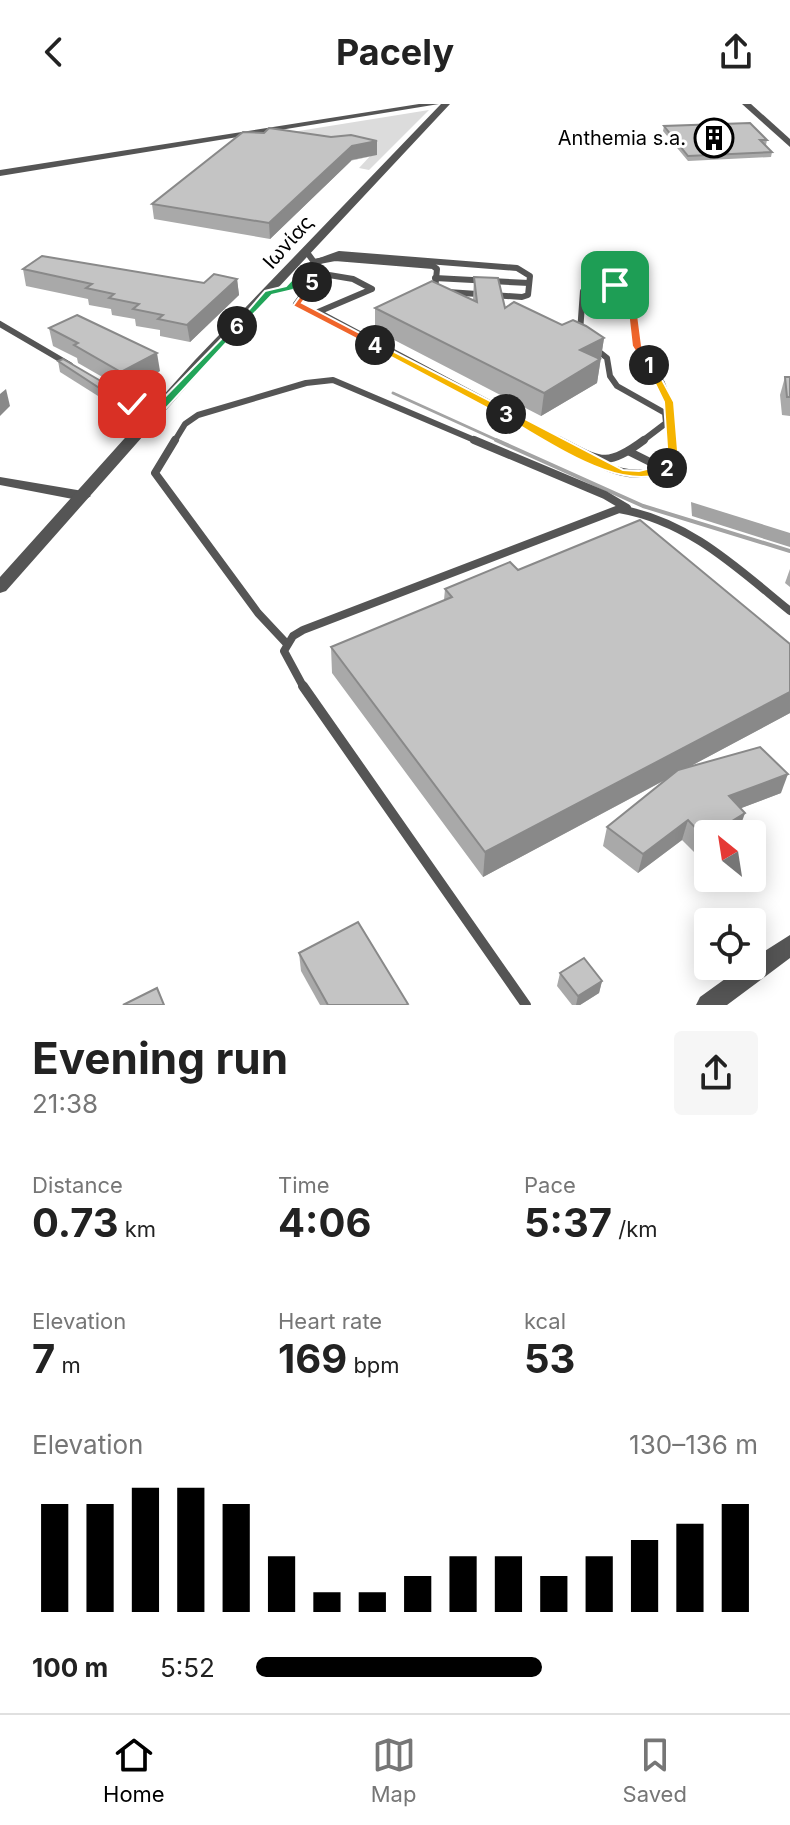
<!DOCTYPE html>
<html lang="en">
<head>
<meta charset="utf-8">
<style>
	:root { --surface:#fff; --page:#f6f6f6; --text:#222; --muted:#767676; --line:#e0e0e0; --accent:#000 }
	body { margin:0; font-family:Inter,sans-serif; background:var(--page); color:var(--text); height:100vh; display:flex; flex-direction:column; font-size:30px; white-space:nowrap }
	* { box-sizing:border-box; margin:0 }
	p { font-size:26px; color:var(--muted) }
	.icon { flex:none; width:44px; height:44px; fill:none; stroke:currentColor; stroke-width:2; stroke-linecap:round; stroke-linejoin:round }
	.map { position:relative; height:901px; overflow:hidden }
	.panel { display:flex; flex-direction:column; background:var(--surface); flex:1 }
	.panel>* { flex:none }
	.needle { width:52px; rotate:330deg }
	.tools { position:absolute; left:694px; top:716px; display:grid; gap:16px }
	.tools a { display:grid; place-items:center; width:72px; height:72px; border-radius:8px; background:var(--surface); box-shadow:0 4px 20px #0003; font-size:40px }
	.pin { position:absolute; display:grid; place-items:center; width:68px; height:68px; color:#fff; margin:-34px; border-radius:16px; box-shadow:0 4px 12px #0006 }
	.km { position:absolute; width:40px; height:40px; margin:-20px; border-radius:50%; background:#222; color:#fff; font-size:22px; line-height:40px; text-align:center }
	.round { display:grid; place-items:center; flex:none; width:84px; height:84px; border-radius:8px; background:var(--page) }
	.head { display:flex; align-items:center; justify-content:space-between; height:136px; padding:0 32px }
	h1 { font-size:44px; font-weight:700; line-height:60px }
	.metrics { display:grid; grid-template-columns:repeat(3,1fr); gap:12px; height:136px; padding:8px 32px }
	.metrics div { display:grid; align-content:center }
	.metrics b { font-size:40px; font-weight:700 }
	.metrics small { font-size:22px; font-weight:400 }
	.metrics p { font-size:22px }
	.chart { height:224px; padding:16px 32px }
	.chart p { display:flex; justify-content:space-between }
	.chart svg { width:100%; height:144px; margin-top:8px; stroke:var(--accent); stroke-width:6 }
	ul { padding:0 32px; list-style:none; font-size:26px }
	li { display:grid; grid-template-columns:128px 96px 1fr; align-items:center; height:60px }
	li i { height:20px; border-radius:10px; background:var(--accent) }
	header { display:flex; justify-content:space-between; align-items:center; height:104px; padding:0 32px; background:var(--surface); font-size:36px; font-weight:700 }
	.tabs { display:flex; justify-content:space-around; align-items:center; height:112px; border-top:2px solid var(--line); background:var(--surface); font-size:22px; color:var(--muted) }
	.tabs a { display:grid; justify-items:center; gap:4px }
	.tabs .current { color:var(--accent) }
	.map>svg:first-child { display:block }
	.green { fill:#dcdcdc }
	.water { fill:#a3a3a3 }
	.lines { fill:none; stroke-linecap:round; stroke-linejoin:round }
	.stream-far1 { stroke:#a3a3a3; stroke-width:3 }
	.stream { stroke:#a3a3a3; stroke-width:4 }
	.service-far2 { stroke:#555; stroke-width:6 }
	.service-far1 { stroke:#555; stroke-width:8 }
	.service { stroke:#555; stroke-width:10 }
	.minor { fill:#555; fill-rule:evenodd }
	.tertiary { fill:#555; fill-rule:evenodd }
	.wall { fill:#a9a9a9 }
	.shaded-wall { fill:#898989 }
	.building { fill:#c4c4c4; stroke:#898989; stroke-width:2 }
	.split-1 { fill:#f0652b; stroke:#fff; stroke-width:2 }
	.split-2 { fill:#f5b400; stroke:#fff; stroke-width:2 }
	.split-3 { fill:#f5b400; stroke:#fff; stroke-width:2 }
	.split-4 { fill:#f5b400; stroke:#fff; stroke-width:2 }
	.split-5 { fill:#f0652b; stroke:#fff; stroke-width:2 }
	.split-6 { fill:#22a559; stroke:#fff; stroke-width:2 }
	.split-7 { fill:#22a559; stroke:#fff; stroke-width:2 }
	.split-8 { fill:#22a559; stroke:#fff; stroke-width:2 }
	.labels { text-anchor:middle; stroke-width:6; stroke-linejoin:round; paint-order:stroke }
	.far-poi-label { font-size:20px; fill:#000; stroke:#fff; text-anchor:end }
	.far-street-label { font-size:20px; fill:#000; stroke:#fff }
</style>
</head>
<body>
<header><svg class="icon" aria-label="back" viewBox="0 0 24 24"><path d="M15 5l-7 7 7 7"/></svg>Pacely<svg class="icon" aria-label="share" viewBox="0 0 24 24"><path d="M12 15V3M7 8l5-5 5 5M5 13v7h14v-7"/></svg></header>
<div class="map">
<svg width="790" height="901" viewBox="0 0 790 901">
	<rect width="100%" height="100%" fill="#fff"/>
	<!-- green -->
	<polygon class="green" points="429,6 369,66 359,64 373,49 255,34"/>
	<!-- water -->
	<polygon class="water" points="691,398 790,429 790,443 692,412"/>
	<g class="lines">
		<!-- stream-far1 -->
		<polyline class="stream-far1" points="393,289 501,338"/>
		<!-- stream -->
		<polyline class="stream" points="496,336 643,402 790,447"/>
		<!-- service-far2 -->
		<g class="service-far2">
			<polyline points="314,158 335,154 433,162 437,165 435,186"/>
			<polyline points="317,158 339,150 517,164 530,172 528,191 522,193 448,188"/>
			<polyline points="305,167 353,175 372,185 318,208 563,338"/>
			<polyline points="309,168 316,173 296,200 558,338"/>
			<polyline points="435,174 529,179"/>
			<polyline points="268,189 290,184 314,158 306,147"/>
			<polyline points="0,220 70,261"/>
			<polyline points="580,228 583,187 615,181 630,188 637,242 662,279 669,298 672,338"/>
			<polyline points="592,242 607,254 610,272 617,282 665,309 666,319 641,338"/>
			<polyline points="102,280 126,294 148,317"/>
			<polyline points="174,338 185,320 198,311 306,279 333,276 479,338"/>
		</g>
		<!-- service-far1 -->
		<g class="service-far1">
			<polyline points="175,336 155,369 258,509 287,540"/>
			<polyline points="474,336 605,391 627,404"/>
			<path d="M 555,336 C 593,356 631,386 674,359 L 672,336"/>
			<path d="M 559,336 C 600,357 605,365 644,336"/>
			<polyline points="630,348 654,360 674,359"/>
			<path d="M 304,584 L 284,547 L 293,532 L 303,526 L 619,405 C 689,417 737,464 790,507"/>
		</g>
		<!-- service -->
		<polyline class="service" points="303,582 526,901"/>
		<!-- minor -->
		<g class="minor">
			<polygon points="419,0 439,0 0,72 0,66"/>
			<polygon points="742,0 751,0 790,35 790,43"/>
			<polygon points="0,373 83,387 91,392 83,397 0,381"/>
		</g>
		<!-- tertiary -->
		<g class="tertiary">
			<polygon points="441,0 450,0 205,262 6,487 0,489 0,473 195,256"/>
			<polygon points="790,831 790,854 727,901 696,901 700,893 743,862 752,862 752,855"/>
		</g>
	</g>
	<!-- wall -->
	<g class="wall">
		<polygon points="664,22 767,36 766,41 765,41 772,48 771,53 688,57 663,27"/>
		<polygon points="377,51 352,56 270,135 154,115 152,100"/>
		<polygon points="23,165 204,179 237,175 239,191 190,238 160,232 160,226 136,222 135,215 112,211 111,205 89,201 88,195 26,182"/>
		<polygon points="474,173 505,204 604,234 597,279 541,312 375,226 375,204 473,196"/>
		<polygon points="49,224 160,267 125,286 78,259 77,254 53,242"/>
		<polygon points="58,257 114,294 106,297 60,268"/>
		<polygon points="785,273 790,273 790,312 782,311 780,291"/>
		<polygon points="790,465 790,483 785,479"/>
		<polygon points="518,466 790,540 790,609 689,663 781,689 741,704 738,729 699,753 682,736 638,769 603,742 607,723 667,675 483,773 332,569 331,543 444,496 445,485"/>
		<polygon points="299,849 408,901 320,901 301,867"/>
		<polygon points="560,869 602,877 599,889 580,901 572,901 557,882"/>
	</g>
	<!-- shaded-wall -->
	<g class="shaded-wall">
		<polygon points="377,37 377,51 352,56 270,135 269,119 352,42"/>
		<polygon points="237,175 239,191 190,238 187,221"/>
		<polygon points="604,234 597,279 541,312 544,289 580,246"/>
		<polygon points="157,249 160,267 125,286 121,268"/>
		<polygon points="111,283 114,294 106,297 104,287"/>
		<polygon points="6,285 10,302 0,312 0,290"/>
		<polygon points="790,588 790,609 483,773 485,748"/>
		<polygon points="788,670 781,689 723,711 729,692"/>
		<polygon points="745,709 738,729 736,730 711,730"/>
		<polygon points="688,716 682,736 638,769 643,750"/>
		<polygon points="708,732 708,747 699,753 705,734"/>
		<polygon points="602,877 599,889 580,901 576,901 578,892"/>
	</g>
	<!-- building -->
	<g class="building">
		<polygon points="750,19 767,36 760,36 772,48 688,52 664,22"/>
		<polygon points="269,24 331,33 351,31 377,37 352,42 269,119 152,100 243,28 264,29"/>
		<polygon points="42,152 204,179 214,170 237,175 187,221 158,215 163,211 133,205 139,200 109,194 114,190 86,184 92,180 23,165"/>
		<polygon points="474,173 498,174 505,204 514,198 562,221 573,216 586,222 604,234 580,246 600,255 544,289 375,204 432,177 477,198"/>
		<polygon points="77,211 157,249 121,268 74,241 78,239 49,224"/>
		<polygon points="63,255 111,283 104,287 58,257"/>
		<polygon points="785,273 790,273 790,293 787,293"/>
		<polygon points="640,416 790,540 790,588 485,748 331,543 452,493 445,485 510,458 518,466"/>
		<polygon points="760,643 788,670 729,692 745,709 711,730 708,730 708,732 705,734 688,716 643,750 607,723 678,666"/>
		<polygon points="358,818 408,900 406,901 328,901 299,849"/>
		<polygon points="584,854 602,877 578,892 560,869"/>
		<polygon points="157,884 164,901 123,901"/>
	</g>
	<!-- split-1 -->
	<polygon class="split-1" points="612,179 635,188 642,242 653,263 645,263 632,242 626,189 612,183"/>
	<!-- split-2 -->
	<polygon class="split-2" points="645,259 653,259 674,298 679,359 667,367 661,364 668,358 664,298"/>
	<!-- split-3 -->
	<path class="split-3" d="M 502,307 L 510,307 L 623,366 L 639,367 L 667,360 L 673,364 C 626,396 546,335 502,312 Z"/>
	<!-- split-4 -->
	<polygon class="split-4" points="375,238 510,307 512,310 502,312 372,243"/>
	<!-- split-5 -->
	<polygon class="split-5" points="312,175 317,178 302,199 379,239 379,243 372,243 293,202"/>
	<!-- split-6 -->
	<polygon class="split-6" points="302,165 320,173 312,180 306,172 293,186 272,191 240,224 233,224 265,187 286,182"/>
	<!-- split-7 -->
	<polygon class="split-7" points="237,219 240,224 158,313 150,313 150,308"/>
	<!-- split-8 -->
	<polygon class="split-8" points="128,297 136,297 148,310 154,307 159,310 152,319 144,319"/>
	<!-- icons -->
	<defs>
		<g id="building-ring" transform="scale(2)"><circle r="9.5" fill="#fff" stroke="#000" stroke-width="1.5"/><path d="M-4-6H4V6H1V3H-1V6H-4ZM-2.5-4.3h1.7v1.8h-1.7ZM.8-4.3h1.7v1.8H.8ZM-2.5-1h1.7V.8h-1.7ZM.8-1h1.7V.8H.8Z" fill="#000"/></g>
	</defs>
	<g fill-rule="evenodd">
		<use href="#building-ring" x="714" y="34"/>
	</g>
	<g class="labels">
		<!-- far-poi labels -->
		<g class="far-poi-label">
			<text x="686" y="41">Anthemia s.a.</text>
		</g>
		<!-- far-street labels -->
		<g class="far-street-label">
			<text transform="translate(288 138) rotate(-48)" y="7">Ιωνίας</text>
		</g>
	</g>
</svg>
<div class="tools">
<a><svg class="needle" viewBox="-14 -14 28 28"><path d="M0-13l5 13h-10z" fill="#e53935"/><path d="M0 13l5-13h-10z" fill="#767676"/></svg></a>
<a><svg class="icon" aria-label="locate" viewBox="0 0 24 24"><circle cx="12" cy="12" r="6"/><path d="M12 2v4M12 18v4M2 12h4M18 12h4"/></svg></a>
</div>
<div class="pin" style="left:615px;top:181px;background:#1e9e55"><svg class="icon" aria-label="arrive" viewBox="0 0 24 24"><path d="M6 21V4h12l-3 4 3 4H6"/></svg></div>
<div class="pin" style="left:132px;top:300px;background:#d93025"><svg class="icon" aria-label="check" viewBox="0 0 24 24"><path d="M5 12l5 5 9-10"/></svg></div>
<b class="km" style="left:649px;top:261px">1</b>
<b class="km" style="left:667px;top:364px">2</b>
<b class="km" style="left:506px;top:310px">3</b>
<b class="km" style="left:375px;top:241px">4</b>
<b class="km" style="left:312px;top:178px">5</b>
<b class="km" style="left:237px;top:222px">6</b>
</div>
<section class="panel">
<div class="head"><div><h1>Evening run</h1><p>21:38</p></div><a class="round"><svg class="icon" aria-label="share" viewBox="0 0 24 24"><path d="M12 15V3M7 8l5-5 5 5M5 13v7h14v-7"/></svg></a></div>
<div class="metrics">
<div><p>Distance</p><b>0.73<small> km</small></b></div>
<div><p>Time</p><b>4:06</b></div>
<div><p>Pace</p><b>5:37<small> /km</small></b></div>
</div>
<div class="metrics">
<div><p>Elevation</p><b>7<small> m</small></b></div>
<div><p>Heart rate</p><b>169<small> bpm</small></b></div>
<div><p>kcal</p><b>53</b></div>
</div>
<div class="chart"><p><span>Elevation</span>130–136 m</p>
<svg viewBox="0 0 160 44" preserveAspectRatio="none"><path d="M5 44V11M15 44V11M25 44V6M35 44V6M45 44V11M55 44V27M65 44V38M75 44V38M85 44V33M95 44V27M105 44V27M115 44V33M125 44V27M135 44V22M145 44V17M155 44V11"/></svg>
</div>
<ul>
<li><b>100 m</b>5:52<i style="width:57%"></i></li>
</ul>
</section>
<nav class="tabs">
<a class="current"><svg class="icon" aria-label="home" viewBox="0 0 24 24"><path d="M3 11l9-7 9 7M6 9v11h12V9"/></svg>Home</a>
<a><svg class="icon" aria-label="map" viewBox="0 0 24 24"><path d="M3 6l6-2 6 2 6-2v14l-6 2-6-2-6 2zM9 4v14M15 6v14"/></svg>Map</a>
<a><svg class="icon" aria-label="saved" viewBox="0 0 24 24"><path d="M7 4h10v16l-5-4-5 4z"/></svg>Saved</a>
</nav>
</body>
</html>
